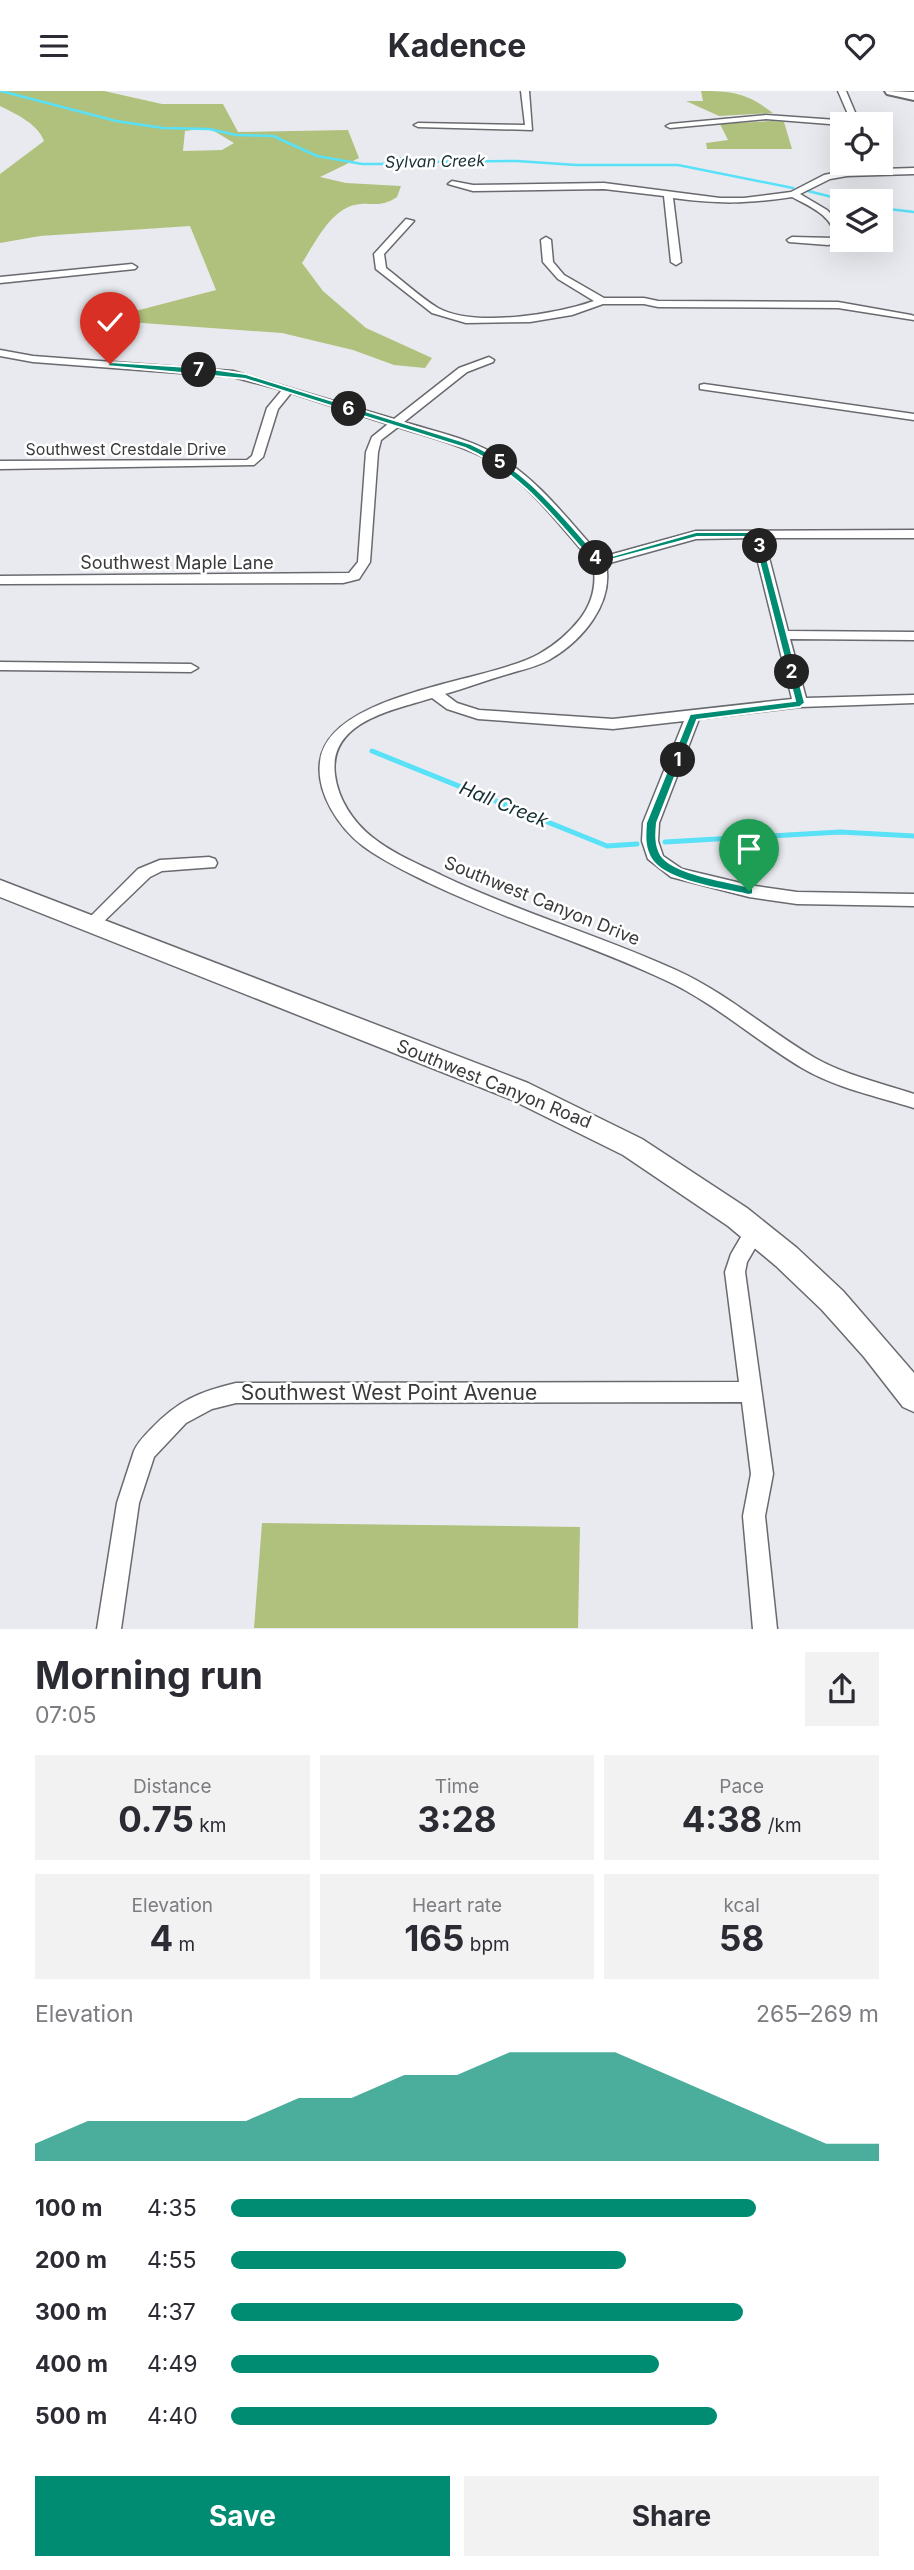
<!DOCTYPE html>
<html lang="en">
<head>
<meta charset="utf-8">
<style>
	:root { --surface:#fff; --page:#f2f2f3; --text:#2b2b33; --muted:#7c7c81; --accent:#008c73 }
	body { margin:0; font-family:Inter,sans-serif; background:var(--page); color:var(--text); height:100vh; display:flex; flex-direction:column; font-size:26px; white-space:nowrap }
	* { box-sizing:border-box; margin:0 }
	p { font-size:23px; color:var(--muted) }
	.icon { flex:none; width:38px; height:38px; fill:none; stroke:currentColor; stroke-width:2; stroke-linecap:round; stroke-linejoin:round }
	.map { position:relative; height:1538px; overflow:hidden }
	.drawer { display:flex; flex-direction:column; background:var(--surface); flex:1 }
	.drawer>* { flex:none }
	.tools { position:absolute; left:830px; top:21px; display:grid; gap:14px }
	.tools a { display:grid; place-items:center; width:63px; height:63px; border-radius:0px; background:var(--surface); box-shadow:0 7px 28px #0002; font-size:35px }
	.pin { position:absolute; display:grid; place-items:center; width:60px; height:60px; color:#fff; margin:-72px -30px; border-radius:50% 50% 50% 0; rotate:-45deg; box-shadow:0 0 7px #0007 }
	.pin .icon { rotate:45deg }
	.km { position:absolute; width:35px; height:35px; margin:-18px; border-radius:50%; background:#222; color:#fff; font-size:19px; line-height:35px; text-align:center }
	.round { display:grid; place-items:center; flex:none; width:74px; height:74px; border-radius:0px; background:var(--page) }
	.headline { display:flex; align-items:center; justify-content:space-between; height:119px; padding:0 35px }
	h1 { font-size:38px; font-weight:700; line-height:52px }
	.stats { display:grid; grid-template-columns:repeat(3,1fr); gap:10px; height:119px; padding:7px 35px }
	.stats div { display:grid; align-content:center; border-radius:0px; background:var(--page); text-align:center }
	.stats b { font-size:35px; font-weight:700 }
	.stats small { font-size:19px; font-weight:400 }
	.stats p { font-size:19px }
	.chart { height:196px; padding:14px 35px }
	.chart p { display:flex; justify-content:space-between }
	.chart svg { width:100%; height:126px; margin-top:7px; fill:var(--accent); opacity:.7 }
	.button { display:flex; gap:14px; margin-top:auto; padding:14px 35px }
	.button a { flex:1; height:80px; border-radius:0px; background:var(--accent); color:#fff; font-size:28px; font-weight:700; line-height:80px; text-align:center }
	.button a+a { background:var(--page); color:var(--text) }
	ul { padding:0 35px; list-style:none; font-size:23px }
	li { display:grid; grid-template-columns:112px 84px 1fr; align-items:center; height:52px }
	li i { height:18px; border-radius:9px; background:var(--accent) }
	header { display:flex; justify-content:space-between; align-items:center; height:91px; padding:0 35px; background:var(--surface); font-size:32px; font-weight:700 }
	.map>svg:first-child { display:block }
	.green { fill:#afc17c; fill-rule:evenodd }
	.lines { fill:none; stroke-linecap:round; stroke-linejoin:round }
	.stream-far1 { stroke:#58e1f7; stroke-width:2.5 }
	.stream { stroke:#58e1f7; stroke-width:5 }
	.street-casing { stroke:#696a6f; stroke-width:3 }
	.secondary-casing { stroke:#696a6f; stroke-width:3 }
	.primary-casing { stroke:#696a6f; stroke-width:4 }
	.street { fill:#fff; fill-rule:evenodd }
	.secondary { fill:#fff; fill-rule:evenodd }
	.primary { fill:#fff; fill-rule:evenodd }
	.route { fill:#008c73; stroke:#fff; stroke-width:2 }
	.labels { text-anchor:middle; stroke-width:5; stroke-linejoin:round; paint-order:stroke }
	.far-water-label { font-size:16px; font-style:italic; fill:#172f33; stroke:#fff }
	.far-street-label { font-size:16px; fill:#393a3c; stroke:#fff }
	.street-label { font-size:18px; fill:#393a3c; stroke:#fff }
	.water-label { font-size:19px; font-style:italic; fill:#172f33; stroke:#fff }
	.near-street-label { font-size:21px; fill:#393a3c; stroke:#fff }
</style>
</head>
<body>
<header><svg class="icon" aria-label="menu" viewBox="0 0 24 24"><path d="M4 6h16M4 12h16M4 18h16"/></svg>Kadence<svg class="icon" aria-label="heart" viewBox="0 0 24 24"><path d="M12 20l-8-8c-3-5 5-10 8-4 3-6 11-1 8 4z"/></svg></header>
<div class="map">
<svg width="914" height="1538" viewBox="0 0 914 1538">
	<rect width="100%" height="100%" fill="#e9eaef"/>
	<!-- green -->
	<g class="green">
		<path d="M 0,0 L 104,0 L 162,13 L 223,13 L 238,41 L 348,39 L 359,67 L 320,86 L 346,92 L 401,95 L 397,106 C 379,118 372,110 354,114 C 330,120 315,152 302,172 L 323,200 L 366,237 L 432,267 L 425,277 L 394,274 L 353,259 L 282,242 L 101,229 L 216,199 L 190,135 L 40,145 L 0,152 L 0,83 L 44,50 C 38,33 16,23 0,15 ZM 209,37 L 234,52 L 222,59 L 183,60 L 185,40 Z"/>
		<path d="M 701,0 C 733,0 747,2 773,22 L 719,25 L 686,10 L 703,10 Z"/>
		<polygon points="771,30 784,31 792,58 707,58 706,52 728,49 720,33"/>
		<polygon points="262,1432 580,1436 578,1537 254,1537"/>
	</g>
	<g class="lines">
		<!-- stream-far1 -->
		<g class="stream-far1">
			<polyline points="1,0 116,30 163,37 209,38 236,44 273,45 317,65 362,73 382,73 400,67 422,71 517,70 576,74 678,74 793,97"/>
			<polyline points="808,100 848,110"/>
			<polyline points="880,117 914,121"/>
		</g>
		<!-- stream -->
		<g class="stream">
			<polyline points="372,660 607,755 637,753"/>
			<polyline points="665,751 840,741 914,745"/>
		</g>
		<!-- street casing -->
		<g class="street-casing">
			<g id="street">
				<polygon points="521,0 529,0 532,39 418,36 414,34 418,32 525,34"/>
				<polygon points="838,0 846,0 860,33 842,34 766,28 670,37 666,35 670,33 766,24 851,30"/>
				<path d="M 914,77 L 914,83 L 847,85 L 830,88 L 800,103 L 827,119 L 841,133 L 842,149 L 845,149 L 828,154 L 789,151 L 787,149 L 792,146 L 835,147 C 834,125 809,115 792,106 C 745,113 719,113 673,107 L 681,171 L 676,174 L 671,171 L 664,105 L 604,98 L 473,100 L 448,93 L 452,90 L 473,94 L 604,92 L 720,107 L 744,107 L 791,101 L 824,84 L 847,79 Z"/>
				<path d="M 406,128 L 414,130 L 384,163 L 386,177 C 403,190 420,206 438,217 C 474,237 557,223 594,210 L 558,188 L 543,171 L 541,149 L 546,146 L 551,149 L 553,171 L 564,184 L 604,207 L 644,207 L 658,210 L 838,211 L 911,224 L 914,225 L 914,229 L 838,217 L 658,216 L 644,213 L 603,213 L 572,224 L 530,231 L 466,232 L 432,222 L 376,178 L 374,163 Z"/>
				<polygon points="132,173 137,176 135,178 0,192 0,186"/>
				<path d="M 0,259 L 33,265 L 233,280 L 394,328 L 459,277 L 489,266 L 494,269 L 493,271 L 467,281 L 404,331 C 436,341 473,348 501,367 C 541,391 570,432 602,466 L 696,440 L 914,439 L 914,447 L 764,447 L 788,540 L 914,541 L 914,549 L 790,548 L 806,607 L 914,604 L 914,612 L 800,616 L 699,628 L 659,732 L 658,750 L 663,765 L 682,778 L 749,794 L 797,801 L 914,803 L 914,815 L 797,813 L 749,806 L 671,786 L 648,768 L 642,750 L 643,732 L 684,630 L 613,638 L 478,628 L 447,618 L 432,607 C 394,619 328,630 335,684 C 338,708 353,731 372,746 C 392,762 418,773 441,784 C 518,821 599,844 676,879 C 727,902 767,939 815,967 C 845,984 881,992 914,1003 L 914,1017 C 876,1005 836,997 802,977 C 755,949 715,912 665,889 C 588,853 506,829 429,792 C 407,781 383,770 363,755 C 339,737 316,702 320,671 C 328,601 487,592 539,563 C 555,554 569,542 580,528 C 593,511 597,493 593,472 C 563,439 528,390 489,369 C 461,354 429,346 398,336 L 381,349 L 378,361 L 370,471 L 359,488 L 343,492 L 0,493 L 0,485 L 349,482 L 358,471 L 366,361 L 372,346 L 388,333 L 291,302 L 278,318 L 263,366 L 254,374 L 0,378 L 0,370 L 247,369 L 252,365 L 267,317 L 282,299 L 233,286 L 33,271 L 0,265 ZM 752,447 L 792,608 L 613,628 L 479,619 L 457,612 L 445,603 C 466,597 487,589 508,583 C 521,579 536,576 549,569 C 582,550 614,513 606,473 L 696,448 Z"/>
				<polygon points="704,293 914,323 914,329 700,298 700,294"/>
				<polygon points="0,571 191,573 198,577 191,581 0,579"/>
				<polygon points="209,766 215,768 217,772 215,776 162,780 150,786 98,836 86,836 84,832 138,778 160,769"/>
				<path d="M 755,1131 L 762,1134 L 765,1140 L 747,1171 L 745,1181 L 773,1383 L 765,1425 L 777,1538 L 753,1538 L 743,1425 L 751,1383 L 742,1311 L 236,1312 L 212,1318 L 186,1332 L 154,1366 L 139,1412 L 121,1538 L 97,1538 L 117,1412 L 134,1360 C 138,1351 144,1345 151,1338 C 178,1310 198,1301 236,1292 L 739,1291 L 725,1181 L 731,1163 L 748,1134 Z"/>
			</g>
		</g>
		<!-- secondary casing -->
		<g class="secondary-casing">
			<polygon id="secondary" points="0,789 528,992 642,1048 747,1117 797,1157 843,1200 914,1282 914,1321 903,1316 864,1266 822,1219 776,1175 728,1135 623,1064 510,1008 0,806"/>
		</g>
		<!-- primary casing -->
		<g class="primary-casing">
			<polygon id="primary" points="885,0 914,1 914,9 887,3"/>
		</g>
		<!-- street -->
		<use href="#street" class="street"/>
		<!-- secondary -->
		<use href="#secondary" class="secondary"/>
		<!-- primary -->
		<use href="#primary" class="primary"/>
	</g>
	<!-- route -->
	<path class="route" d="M 110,271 L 205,277 L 246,283 L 471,353 C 528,379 559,422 601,468 L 696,441 L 760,441 L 805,612 L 800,616 L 697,629 L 657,732 C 656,742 655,754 661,764 C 674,784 730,790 753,797 L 753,803 L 749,804 C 724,798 667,791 652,769 C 644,758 645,744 646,732 L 690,623 L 795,610 L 753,446 L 697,446 L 595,473 C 554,427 523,383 465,357 L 245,288 L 107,275 Z"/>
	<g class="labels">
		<!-- far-water labels -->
		<g class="far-water-label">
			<text transform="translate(435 70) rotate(-1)" y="6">Sylvan Creek</text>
		</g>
		<!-- far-street labels -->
		<g class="far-street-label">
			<text x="126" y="364">Southwest Crestdale Drive</text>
		</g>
		<!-- street labels -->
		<g class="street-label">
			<text x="177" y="478">Southwest Maple Lane</text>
			<text transform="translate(542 810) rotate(22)" y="6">Southwest Canyon Drive</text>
			<text transform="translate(494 993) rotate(22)" y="6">Southwest Canyon Road</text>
		</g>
		<!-- water labels -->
		<g class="water-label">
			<text transform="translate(504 713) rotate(22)" y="7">Hall Creek</text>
		</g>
		<!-- near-street labels -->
		<g class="near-street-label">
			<text x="389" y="1309">Southwest West Point Avenue</text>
		</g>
	</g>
</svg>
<div class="tools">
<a><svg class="icon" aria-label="locate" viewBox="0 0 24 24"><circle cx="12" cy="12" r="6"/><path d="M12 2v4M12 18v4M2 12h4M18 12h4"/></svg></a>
<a><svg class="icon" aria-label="layers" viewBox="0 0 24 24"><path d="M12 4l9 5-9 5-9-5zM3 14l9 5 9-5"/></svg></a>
</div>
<div class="pin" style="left:749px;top:800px;background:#1e9e55"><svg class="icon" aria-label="arrive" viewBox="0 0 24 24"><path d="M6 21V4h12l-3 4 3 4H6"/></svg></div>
<div class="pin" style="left:110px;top:273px;background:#d93025"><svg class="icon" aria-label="check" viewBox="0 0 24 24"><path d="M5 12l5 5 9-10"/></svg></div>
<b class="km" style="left:678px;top:669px">1</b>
<b class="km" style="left:792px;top:581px">2</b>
<b class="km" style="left:760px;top:455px">3</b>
<b class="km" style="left:596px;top:467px">4</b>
<b class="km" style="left:500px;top:371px">5</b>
<b class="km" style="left:349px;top:318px">6</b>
<b class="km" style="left:199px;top:279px">7</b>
</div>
<section class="drawer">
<div class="headline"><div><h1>Morning run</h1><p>07:05</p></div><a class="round"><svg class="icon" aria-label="share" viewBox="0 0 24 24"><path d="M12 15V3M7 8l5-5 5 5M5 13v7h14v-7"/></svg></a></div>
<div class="stats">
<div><p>Distance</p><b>0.75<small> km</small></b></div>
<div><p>Time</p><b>3:28</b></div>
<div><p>Pace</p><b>4:38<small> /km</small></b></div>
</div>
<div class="stats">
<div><p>Elevation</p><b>4<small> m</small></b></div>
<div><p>Heart rate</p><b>165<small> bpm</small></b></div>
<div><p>kcal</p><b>58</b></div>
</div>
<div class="chart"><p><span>Elevation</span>265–269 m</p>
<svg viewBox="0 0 160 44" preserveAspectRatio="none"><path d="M0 44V38L10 30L20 30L30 30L40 30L50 22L60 22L70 14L80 14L90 6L100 6L110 6L120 14L130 22L140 30L150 38L160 38V44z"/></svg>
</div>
<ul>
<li><b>100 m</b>4:35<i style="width:81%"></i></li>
<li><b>200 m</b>4:55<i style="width:61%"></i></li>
<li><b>300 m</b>4:37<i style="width:79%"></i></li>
<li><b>400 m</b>4:49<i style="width:66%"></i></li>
<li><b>500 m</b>4:40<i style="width:75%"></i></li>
</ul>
<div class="button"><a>Save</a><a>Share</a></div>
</section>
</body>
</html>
